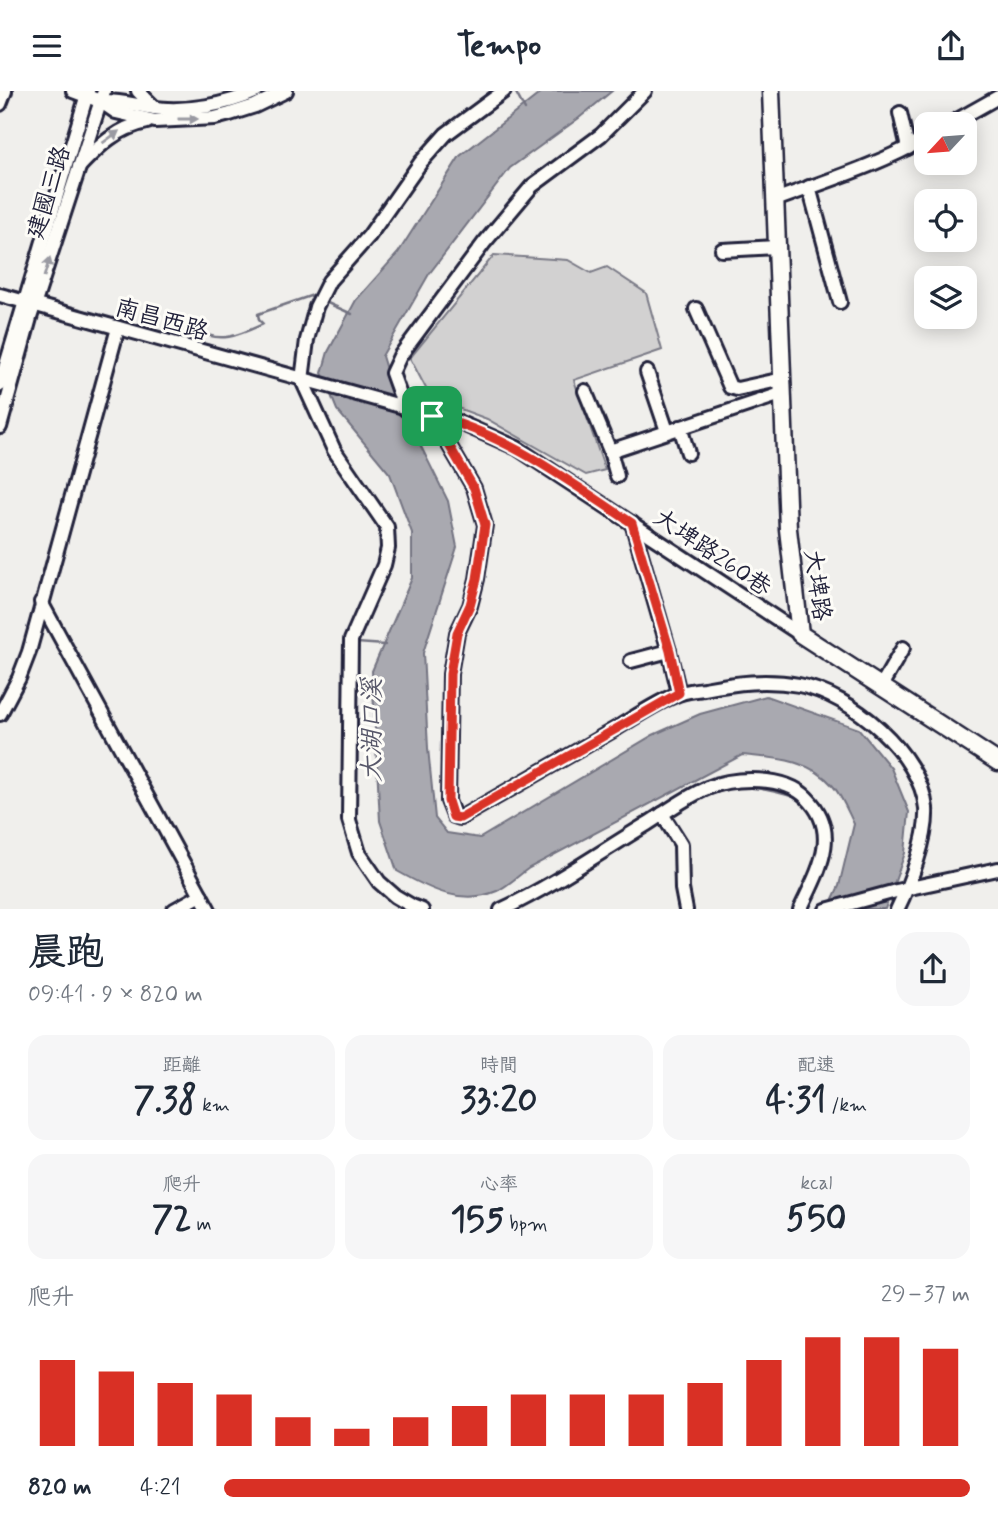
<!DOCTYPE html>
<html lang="zh-TW">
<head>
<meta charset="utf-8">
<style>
	:root { --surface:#fff; --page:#f6f6f7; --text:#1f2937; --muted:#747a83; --accent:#d93025 }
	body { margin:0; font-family:Mynerve,"LXGW WenKai TC",sans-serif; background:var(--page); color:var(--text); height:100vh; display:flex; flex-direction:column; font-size:26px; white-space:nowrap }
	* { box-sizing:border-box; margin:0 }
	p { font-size:23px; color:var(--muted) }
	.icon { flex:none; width:38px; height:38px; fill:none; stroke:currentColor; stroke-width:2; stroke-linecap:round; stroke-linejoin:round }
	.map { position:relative; height:818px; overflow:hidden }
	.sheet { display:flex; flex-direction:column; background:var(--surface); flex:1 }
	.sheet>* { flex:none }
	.needle { width:46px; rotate:244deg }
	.fabs { position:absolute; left:914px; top:21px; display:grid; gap:14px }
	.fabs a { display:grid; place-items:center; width:63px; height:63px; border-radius:14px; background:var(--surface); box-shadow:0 4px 18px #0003; font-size:35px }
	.pin { position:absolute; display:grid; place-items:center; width:60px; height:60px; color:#fff; margin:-30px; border-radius:14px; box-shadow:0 4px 10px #0006 }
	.round { display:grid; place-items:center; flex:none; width:74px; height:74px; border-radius:21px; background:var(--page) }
	.headline { display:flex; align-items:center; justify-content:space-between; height:119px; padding:0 28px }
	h1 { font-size:38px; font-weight:700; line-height:52px }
	.stats { display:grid; grid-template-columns:repeat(3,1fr); gap:10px; height:119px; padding:7px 28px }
	.stats div { display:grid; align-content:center; border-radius:18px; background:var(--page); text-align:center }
	.stats b { font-size:35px; font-weight:700 }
	.stats small { font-size:19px; font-weight:400 }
	.stats p { font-size:19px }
	.chart { height:196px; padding:14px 28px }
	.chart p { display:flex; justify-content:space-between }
	.chart svg { width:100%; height:126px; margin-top:7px; stroke:var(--accent); stroke-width:6 }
	ul { padding:0 28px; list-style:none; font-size:23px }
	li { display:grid; grid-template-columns:112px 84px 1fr; align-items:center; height:52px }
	li i { height:18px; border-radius:9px; background:var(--accent) }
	header { display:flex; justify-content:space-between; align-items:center; height:91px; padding:0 28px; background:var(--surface); font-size:32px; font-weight:700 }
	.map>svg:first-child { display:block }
	.green { fill:#d2d1d1; stroke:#7a7a86; stroke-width:2 }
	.water { fill:#a9a9b0; stroke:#737381; stroke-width:2 }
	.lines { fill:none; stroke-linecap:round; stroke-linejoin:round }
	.stream { stroke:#737381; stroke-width:2.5 }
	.minor-casing { stroke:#22223b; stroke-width:18 }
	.major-casing { stroke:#22223b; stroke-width:21 }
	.minor { stroke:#fdfcf7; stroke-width:12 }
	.major { stroke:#fdfcf7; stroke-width:16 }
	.oneway { fill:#9a9aa2 }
	.route-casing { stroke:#fff; stroke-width:14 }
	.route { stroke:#d93025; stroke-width:9 }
	.labels { text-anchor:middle; stroke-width:6; stroke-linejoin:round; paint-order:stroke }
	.street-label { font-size:24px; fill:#22223b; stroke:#fdfcf7 }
	.water-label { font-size:26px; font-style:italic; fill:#58586a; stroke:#fdfcf7 }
</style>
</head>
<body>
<header><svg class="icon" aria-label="menu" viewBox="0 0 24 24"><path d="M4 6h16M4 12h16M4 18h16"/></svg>Tempo<svg class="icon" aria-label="share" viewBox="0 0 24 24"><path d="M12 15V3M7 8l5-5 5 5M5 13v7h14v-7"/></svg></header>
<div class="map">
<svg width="998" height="819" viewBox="0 0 998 819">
	<rect width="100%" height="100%" fill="#f0efec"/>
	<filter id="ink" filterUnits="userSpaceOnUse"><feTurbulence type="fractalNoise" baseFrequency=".0143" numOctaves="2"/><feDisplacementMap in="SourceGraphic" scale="14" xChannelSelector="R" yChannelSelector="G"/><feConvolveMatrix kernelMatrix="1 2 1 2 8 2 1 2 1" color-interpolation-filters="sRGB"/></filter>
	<g filter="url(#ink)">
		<!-- green -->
		<polygon class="green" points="494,164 568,169 591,182 607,176 646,202 662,259 574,289 605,379 586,384 487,328 431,307 410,267"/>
		<!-- water -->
		<path class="water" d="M 543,0 L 612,0 L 579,27 L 510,77 L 429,183 L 382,265 L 391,295 L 448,410 L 457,456 L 423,562 L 428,657 L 435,727 L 447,742 L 480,747 L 653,644 L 700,623 L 766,605 L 859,638 L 891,677 L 909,721 L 905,762 L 885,818 L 828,818 L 839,795 L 854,733 C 848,721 842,705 833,695 C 810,668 775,667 742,664 L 529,777 C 519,784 508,795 497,800 C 461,815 429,798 397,780 L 380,730 L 372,580 L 412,487 L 412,442 L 390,383 L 337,319 L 322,282 L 328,261 L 356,209 L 398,162 L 460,65 Z"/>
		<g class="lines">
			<!-- stream -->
			<g class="stream">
				<polyline points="515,0 525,19"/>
				<polyline points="323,210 352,223"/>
				<path d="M 198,239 C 220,254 241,243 263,233 L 259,229 L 258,223 L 313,204 L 317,206"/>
				<polyline points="357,552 385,554"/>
				<polyline points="345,577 344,551 347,551"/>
				<path d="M 669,727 C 721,695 737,688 797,707"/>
			</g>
			<!-- minor casing -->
			<g class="minor-casing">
				<g id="minor">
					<polyline points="73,0 100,10 116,21 155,30 215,27 230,23 255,15 286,0"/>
					<polyline points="138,0 155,17"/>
					<path d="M 100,10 C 120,9 134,14 154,17 C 187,21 226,14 257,0"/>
					<polyline points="0,13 5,0"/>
					<polyline points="900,22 908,57"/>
					<polyline points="950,33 998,6"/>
					<path d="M 79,76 C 100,54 117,37 147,31"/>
					<polyline points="809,96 840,211"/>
					<path d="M 775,109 C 826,90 879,74 926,47"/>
					<polyline points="722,159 776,156"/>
					<polyline points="0,204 458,331 517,357 800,543"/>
					<polyline points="696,218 730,296 737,298 783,288"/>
					<polyline points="647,281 667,340"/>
					<polyline points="0,294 88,0"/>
					<polyline points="585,300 610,360 784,302"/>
					<polyline points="405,318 392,282 400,265 484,152 532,95 601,44 645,0"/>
					<path d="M 432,325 L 474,397 L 485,434 L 477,488 L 470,515 L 457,542 L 450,583 L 448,710 L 454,725 L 460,727 L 502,703 C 540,681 579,659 617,637 C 637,625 657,611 678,603 C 686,600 695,599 704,598 C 736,592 766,588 799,594 C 852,604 920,662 926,717 C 928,747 910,792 897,819"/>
					<polyline points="0,336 30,227 104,0"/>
					<polyline points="680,336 688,362"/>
					<polyline points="610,360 617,385"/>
					<polyline points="632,432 669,560 679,602"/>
					<polyline points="41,511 209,819"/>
					<polyline points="631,570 669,560"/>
					<polyline points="881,595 903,557"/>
					<polyline points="0,623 19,587 29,561 118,237"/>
					<polyline points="662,723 681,753 682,798 686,819"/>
					<polyline points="174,819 201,804"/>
					<polyline points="422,819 412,815 395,805 379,791 359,762 349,729 351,549 384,474 388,457 387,436 334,359 302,289 307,249 316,216 329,190 369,145 421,71 446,43 504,0"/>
					<path d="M 501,819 C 552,795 599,762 647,733 C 666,721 686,706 707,697 C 734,686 785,684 807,707 C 842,742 818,780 800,819"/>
					<polyline points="826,819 896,800 998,778"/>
				</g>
			</g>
			<!-- major casing -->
			<g class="major-casing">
				<polyline id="major" points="771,0 788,438 800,543 998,671"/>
			</g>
			<!-- minor -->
			<use href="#minor" class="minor"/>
			<!-- major -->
			<use href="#major" class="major"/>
		</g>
		<!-- one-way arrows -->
		<defs><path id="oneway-solid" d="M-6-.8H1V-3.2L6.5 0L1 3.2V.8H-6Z" transform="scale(1.75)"/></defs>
		<g class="oneway">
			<use href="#oneway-solid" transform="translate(188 28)"/>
			<use href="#oneway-solid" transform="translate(111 46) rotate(-36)"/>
			<use href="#oneway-solid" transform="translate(47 176) rotate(-73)"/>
		</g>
	</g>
	<g class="lines" filter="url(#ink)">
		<!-- route casing -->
		<g class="route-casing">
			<path id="route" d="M 432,325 C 507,343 568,390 632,432 L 670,560 L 679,602 L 460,727 L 453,726 L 448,710 L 450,583 L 457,542 L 470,514 L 477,488 L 485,434 L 474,397 Z"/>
		</g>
		<!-- route -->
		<use href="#route" class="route"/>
	</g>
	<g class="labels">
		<!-- street labels -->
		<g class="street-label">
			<text transform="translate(48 101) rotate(-73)" y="8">建國三路</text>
			<text transform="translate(162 228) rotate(16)" y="8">南昌西路</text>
			<text transform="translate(713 461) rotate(34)" y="8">大埤路260巷</text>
			<text transform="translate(818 494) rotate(82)" y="8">大埤路</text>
		</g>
		<!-- water labels -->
		<g class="water-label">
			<text transform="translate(371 639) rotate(-90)" y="9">大湖口溪</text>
		</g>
	</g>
</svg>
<div class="fabs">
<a><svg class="needle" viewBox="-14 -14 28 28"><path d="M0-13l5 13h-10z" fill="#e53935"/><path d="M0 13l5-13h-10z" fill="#747a83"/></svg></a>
<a><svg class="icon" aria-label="locate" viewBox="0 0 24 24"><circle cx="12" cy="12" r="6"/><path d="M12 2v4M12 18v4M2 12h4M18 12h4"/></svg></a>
<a><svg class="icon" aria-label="layers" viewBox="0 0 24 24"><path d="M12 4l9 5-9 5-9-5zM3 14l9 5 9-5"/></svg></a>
</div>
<div class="pin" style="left:432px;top:325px;background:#1e9e55"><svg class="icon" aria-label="arrive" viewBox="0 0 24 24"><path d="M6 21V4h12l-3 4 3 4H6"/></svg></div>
</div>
<section class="sheet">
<div class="headline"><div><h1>晨跑</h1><p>09:41 · 9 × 820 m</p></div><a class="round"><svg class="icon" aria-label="share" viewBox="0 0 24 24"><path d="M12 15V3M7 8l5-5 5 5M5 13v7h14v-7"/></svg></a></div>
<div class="stats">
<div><p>距離</p><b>7.38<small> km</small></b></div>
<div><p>時間</p><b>33:20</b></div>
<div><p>配速</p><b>4:31<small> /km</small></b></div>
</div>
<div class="stats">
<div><p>爬升</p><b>72<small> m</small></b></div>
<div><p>心率</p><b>155<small> bpm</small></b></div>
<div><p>kcal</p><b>550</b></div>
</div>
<div class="chart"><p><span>爬升</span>29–37 m</p>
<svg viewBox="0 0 160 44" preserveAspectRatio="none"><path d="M5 44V14M15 44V18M25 44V22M35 44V26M45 44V34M55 44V38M65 44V34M75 44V30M85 44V26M95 44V26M105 44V26M115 44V22M125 44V14M135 44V6M145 44V6M155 44V10"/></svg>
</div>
<ul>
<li><b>820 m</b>4:21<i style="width:100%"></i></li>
</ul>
</section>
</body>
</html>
